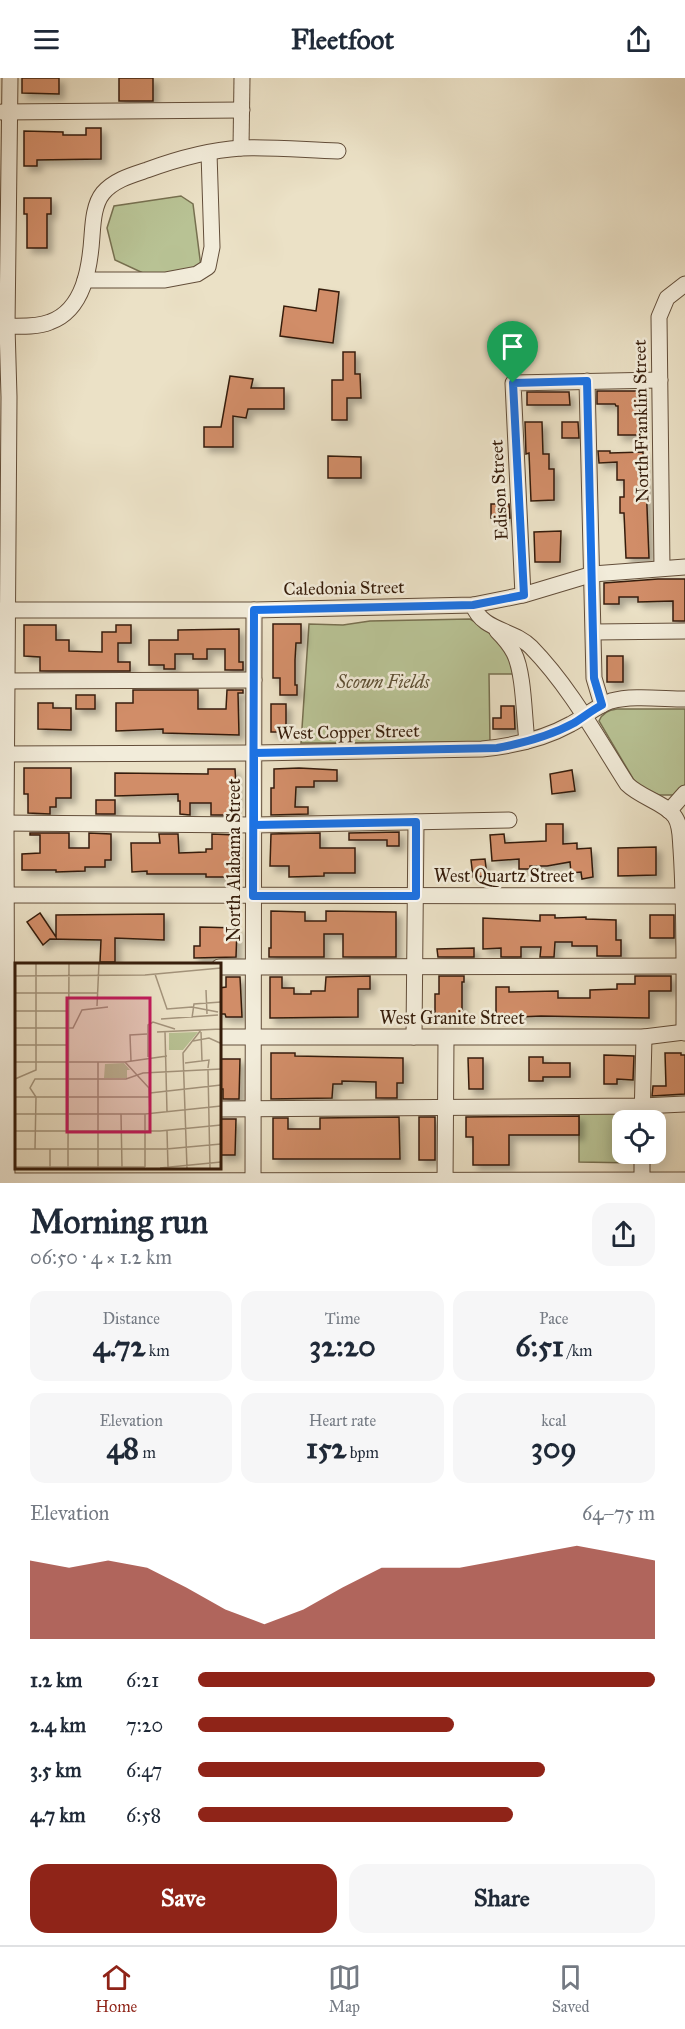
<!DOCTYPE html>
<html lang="en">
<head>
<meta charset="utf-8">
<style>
	:root { --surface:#fff; --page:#f6f6f7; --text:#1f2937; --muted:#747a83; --line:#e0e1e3; --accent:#8f2418 }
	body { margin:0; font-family:"IM FELL Great Primer",serif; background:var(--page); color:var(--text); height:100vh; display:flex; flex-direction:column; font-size:22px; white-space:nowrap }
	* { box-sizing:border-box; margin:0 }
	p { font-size:20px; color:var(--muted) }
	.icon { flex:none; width:33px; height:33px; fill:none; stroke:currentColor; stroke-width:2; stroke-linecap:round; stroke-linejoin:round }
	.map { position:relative; height:1105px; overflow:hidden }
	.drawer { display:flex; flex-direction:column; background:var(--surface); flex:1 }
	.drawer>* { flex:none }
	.buttons { position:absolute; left:612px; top:1032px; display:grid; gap:12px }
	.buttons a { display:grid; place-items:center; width:54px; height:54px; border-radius:12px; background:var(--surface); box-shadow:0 3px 15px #0003; font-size:30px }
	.pin { position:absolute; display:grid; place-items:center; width:51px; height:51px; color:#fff; margin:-62px -26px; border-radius:50% 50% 50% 0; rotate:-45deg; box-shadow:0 0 6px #0007 }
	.pin .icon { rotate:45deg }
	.round { display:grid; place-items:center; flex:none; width:63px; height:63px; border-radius:18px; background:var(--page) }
	.headline { display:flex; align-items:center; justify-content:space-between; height:102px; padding:0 30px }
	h1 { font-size:33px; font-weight:800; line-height:45px }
	.figures { display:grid; grid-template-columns:repeat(3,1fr); gap:9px; height:102px; padding:6px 30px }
	.figures div { display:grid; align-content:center; border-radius:15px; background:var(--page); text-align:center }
	.figures b { font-size:30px; font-weight:800 }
	.figures small { font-size:16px; font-weight:400 }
	.figures p { font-size:16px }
	.chart { height:168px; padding:12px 30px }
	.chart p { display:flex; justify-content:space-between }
	.chart svg { width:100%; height:108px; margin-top:6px; fill:var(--accent); opacity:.7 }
	.primary-button { display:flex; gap:12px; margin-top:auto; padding:12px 30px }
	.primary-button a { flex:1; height:69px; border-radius:18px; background:var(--accent); color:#fff; font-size:24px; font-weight:800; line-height:69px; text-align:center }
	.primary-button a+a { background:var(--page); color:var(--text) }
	ul { padding:0 30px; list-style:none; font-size:20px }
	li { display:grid; grid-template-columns:96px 72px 1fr; align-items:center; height:45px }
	li i { height:15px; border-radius:8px; background:var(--accent) }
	header { display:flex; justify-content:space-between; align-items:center; height:78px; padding:0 30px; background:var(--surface); font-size:27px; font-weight:800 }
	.dock { display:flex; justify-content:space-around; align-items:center; height:84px; border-top:2px solid var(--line); background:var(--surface); font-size:16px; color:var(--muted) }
	.dock a { display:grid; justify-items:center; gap:3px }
	.dock .current { color:var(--accent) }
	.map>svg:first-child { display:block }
	.green { fill:#b8c294; stroke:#777050; stroke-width:1.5 }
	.building { fill:#d18d67; stroke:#361d0b; stroke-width:1.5; filter:url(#shadow) }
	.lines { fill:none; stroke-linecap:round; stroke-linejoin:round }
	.minor-casing { stroke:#634e3a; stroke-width:17 }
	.minor { stroke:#f2ecda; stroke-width:15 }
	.route-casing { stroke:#fff; stroke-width:12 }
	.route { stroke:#1a73e8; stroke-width:8 }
	.labels { text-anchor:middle; stroke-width:5; stroke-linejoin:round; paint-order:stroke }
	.street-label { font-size:18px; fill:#361d0b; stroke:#f2ecda }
	.park-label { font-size:18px; font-style:italic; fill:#5d4f34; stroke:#f2ecda }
	.inset-road { fill:none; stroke:#a3937b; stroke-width:1.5 }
	.view { fill:#c2185b; fill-opacity:0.15; stroke:#c2185b; stroke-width:3 }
	.inset-edge { fill:none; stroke:#361d0b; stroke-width:3 }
</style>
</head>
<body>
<header><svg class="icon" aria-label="menu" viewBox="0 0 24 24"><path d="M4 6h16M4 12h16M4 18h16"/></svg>Fleetfoot<svg class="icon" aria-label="share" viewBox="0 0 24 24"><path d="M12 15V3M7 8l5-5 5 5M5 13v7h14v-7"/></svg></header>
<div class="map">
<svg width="685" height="1105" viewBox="0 0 685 1105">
	<defs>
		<filter id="shadow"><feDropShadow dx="5" dy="5" stdDeviation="3" flood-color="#0004"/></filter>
	</defs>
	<rect width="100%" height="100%" fill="#ebe1c6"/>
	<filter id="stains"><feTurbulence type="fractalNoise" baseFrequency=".00333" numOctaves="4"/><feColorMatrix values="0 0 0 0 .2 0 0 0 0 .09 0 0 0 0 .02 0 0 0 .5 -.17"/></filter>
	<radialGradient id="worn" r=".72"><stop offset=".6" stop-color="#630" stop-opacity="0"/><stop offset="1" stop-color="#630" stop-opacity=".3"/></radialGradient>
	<!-- green -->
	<g class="green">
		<polygon points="181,118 193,126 201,189 168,196 143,195 115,182 107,150 114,128"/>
		<polygon points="470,541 489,552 508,569 517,596 489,596 490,664 301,665 309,546 343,547 370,543"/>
		<path d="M 617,631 L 685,631 L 685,711 L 674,717 L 659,717 L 638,709 L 599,643 C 602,635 608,632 617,631 Z"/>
		<polygon points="579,1034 636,1034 636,1042 622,1042 622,1076 636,1076 636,1085 579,1084"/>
	</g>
	<!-- building -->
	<g class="building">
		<polygon points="22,0 59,0 59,16 22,15"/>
		<rect x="119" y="0" width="34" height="23"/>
		<polygon points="86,50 101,50 101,81 37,82 37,88 24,88 24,53 63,54 63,57 86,57"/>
		<polygon points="24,120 51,120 51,136 47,136 47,170 27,170 27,136 24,136"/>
		<polygon points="319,211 339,214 333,265 280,258 284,228 316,233"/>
		<polygon points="343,274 355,274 355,296 360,296 361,320 347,320 347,342 332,342 332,302 343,302"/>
		<polygon points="230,298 253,301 251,310 284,310 284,331 248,331 246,340 233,338 233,369 204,369 204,349 221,349"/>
		<polygon points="597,313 639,313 640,357 618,357 618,328 616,328 615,326 597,326"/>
		<polygon points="527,314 569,314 570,327 527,327"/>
		<polygon points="525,344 542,344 543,376 549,376 549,391 554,391 554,422 531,423 529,375 526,376"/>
		<polygon points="562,344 578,344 579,360 562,360"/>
		<polygon points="598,373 610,373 610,375 643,374 644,404 646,404 649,480 626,480 624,435 620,435 620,419 624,419 624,402 617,402 617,384 599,385"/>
		<polygon points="328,378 361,379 361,400 328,400"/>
		<polygon points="491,426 509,426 510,440 491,440"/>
		<polygon points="561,453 560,484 535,484 534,454"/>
		<polygon points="658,501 685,501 685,543 673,543 673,523 638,524 638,519 619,519 619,526 604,526 604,505"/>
		<polygon points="273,546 301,546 301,565 296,565 295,582 295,607 297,607 297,617 280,617 280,600 273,600"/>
		<polygon points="24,547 56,547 56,562 69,562 69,573 102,574 102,554 116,554 116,547 131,547 131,565 118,565 118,584 130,584 130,593 40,593 40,579 24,578"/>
		<polygon points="239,551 239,584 243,584 243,592 225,592 225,571 207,571 207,581 193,581 193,576 175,576 175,591 164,591 164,587 149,587 149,562 178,562 178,552"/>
		<rect x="607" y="578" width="16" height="26"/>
		<polygon points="133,612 198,612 198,631 226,631 227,612 243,612 243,615 238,615 239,657 163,655 163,651 116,653 116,625 133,625"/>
		<rect x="76" y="617" width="19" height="14"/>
		<polygon points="38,625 53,625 53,630 71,630 71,652 38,651"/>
		<rect x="271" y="626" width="15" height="28"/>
		<polygon points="501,628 514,628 515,651 493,651 493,640 501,640"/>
		<polygon points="24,690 71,690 71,720 56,720 56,729 50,729 50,736 28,735 28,716 24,716"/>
		<polygon points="299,690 337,692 337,703 314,703 314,709 296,709 295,729 308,729 308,736 271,737 271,710 274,710 274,691"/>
		<polygon points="208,691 235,691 237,725 234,725 234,737 211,737 211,725 190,725 190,737 180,736 180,723 178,723 178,716 115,718 115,695 208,696"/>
		<polygon points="572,692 575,713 552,716 550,696"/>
		<rect x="96" y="722" width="19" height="14"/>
		<polygon points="546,746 563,746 563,766 577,765 577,771 591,770 593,799 582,801 581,794 571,795 570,784 547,788 530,788 530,791 519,791 519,781 492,783 490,757 504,756 505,765 546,763"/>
		<polygon points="399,754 399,768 387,768 387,762 349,762 349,755"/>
		<polygon points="30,755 69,755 69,770 89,770 89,755 111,756 111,782 105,782 105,789 85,789 85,793 56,794 56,792 22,792 22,776 40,775 40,757 30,757"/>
		<polygon points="320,755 320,770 355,770 355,795 324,795 324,798 289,799 289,788 270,788 271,756"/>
		<polygon points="159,756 178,756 179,775 206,774 206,771 212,771 212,756 235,757 235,799 206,799 206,796 147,796 147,793 132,794 131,765 160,765"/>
		<polygon points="656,769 656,797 618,798 618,770"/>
		<polygon points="485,781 487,798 473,799 471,782"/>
		<polygon points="271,833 305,834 305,843 326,843 326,833 396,834 396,879 343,879 343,856 324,856 324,879 269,879 269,870 271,870"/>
		<polygon points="40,835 56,859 56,837 164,836 164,862 115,860 115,884 100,884 101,862 50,861 43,867 27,844"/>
		<polygon points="540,837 555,837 555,840 586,839 586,841 616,842 616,862 621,862 621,878 597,878 597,868 572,868 572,864 555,864 554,879 540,879 541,869 521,869 521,879 501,879 501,870 483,871 483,840 540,843"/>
		<rect x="650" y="837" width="24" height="23"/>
		<polygon points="200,849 237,850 236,879 194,880 194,868 200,868"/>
		<polygon points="474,870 474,879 438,879 437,871"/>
		<polygon points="370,898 370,911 358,911 358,939 270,940 270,899 282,899 282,910 294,910 294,916 311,916 311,913 325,913 326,899"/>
		<polygon points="439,898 464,898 464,904 462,904 462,940 435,940 435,916 439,916"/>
		<polygon points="635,898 671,898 671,913 649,913 649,940 541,938 496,940 496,909 509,909 509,914 558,913 558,920 590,920 590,912 617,911 617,906 635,906"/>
		<polygon points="226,899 240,899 242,939 226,939 225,936 219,936 219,910 226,909"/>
		<polygon points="271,975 295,975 295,978 403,980 403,1005 397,1005 397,1020 376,1020 376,1004 342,1003 342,1006 333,1006 332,1020 271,1021"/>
		<polygon points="665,975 681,975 681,977 685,977 685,1016 652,1018 653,1008 666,1008"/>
		<polygon points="604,977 634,978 633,1002 617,1001 617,1006 604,1006"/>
		<polygon points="529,979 543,979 543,985 570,985 570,999 543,999 543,1003 529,1003"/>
		<polygon points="468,980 483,980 483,1011 469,1011"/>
		<polygon points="219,981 240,981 239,1021 223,1021 223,1011 219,1011"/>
		<polygon points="579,1038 579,1057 509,1057 509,1087 473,1087 473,1059 466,1059 466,1039"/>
		<polygon points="399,1039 400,1081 273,1081 273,1040 288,1040 288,1051 320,1051 320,1040"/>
		<rect x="419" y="1039" width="16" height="43"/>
		<polygon points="219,1041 236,1041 235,1077 219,1077"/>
	</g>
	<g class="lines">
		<!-- minor casing -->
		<g class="minor-casing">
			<g id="minor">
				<polyline points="2,34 242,32"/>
				<polyline points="241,70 242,0"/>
				<polyline points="85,202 165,202 197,196 208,189 212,169 209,75"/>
				<path d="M 0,248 C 15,248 36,250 50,244 C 84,232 90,189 92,158 C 93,144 94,126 103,115 C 114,102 132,97 147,92 C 177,81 210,72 241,70 C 273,69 306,72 338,73"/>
				<polyline points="587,303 594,600 602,627"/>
				<polyline points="662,490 659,239 667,220 685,206"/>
				<polyline points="523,517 513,305 660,302"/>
				<path d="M 473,527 C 482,553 513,551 531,569 C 570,609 597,659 627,706 C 641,720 666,725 675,739 C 681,748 680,761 681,771 C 685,831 684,894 684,955"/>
				<polyline points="0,532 254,532 473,527 523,517 593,496 685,489"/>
				<path d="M 497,553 C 504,560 510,567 514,575 C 524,594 524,640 527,663"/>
				<polyline points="594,554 685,553"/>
				<polyline points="0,603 254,602"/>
				<path d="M 0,676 L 254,675 L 482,671 C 513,668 544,661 571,646 C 585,639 596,628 611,623 C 632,617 663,621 685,621"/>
				<polyline points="669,733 685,715"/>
				<polyline points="0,745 253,747 509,742"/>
				<polyline points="0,817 684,818"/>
				<polyline points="219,889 685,888"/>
				<polyline points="219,959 644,959 685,954"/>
				<polyline points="414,959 416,744"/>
				<polyline points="219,1031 642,1028 685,1026"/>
				<polyline points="642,1042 644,959"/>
				<polyline points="0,1103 685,1102"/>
				<polyline points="7,1105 6,745 9,319 7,248 10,0"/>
				<polyline points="253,1105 254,532"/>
				<polyline points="445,1105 446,960"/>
				<polyline points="642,1105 642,1076"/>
			</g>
		</g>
		<!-- minor -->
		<use href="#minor" class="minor"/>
	</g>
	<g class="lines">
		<!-- route casing -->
		<g class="route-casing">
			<path id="route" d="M 513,305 L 524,517 L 473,527 L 254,532 L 253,818 L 416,818 L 416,744 L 254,747 L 254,675 L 497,670 C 524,665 550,658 574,645 C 584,639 592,632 602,627 L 594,600 L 587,303 L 513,305"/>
		</g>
		<!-- route -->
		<use href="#route" class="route"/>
	</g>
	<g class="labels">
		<!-- street labels -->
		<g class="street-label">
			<text transform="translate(641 343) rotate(-91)" y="6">North Franklin Street</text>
			<text transform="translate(499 412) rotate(-93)" y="6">Edison Street</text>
			<text transform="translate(344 510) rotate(-1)" y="6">Caledonia Street</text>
			<text transform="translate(348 654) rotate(-1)" y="6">West Copper Street</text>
			<text transform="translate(234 782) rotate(-90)" y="6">North Alabama Street</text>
			<text x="504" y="804">West Quartz Street</text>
			<text x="452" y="946">West Granite Street</text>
		</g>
		<!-- park labels -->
		<g class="park-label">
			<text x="383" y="610">Scown Fields</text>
		</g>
	</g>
	<!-- overview -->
	<g transform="translate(15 885)">
		<rect width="206" height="206" fill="#ebe1c6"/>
		<path d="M 183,69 L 168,87 L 154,87 L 154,70 ZM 109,100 L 115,107 L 112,107 L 112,115 L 89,115 L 90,101 Z" fill="#b8c294"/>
		<path class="inset-road" d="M 140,11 L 152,46 L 177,44 L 203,49M 0,13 L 130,12 L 206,5M 191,27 L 192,51M 0,30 L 82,30M 206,40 L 206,79M 82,43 L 84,0M 0,48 L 53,48M 177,55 L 179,41 L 206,39M 146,56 L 203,52M 0,65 L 58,65 L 67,47 L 93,44M 142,69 L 206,66M 150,69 L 152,149M 186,69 L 187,98M 178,78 L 194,75 L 205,80M 0,82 L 53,82M 133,94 L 133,62 L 138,59 L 160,66M 116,98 L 115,72 L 132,71M 0,99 L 110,99 L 152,93M 110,99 L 134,125 L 135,151M 170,100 L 194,97 L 193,105M 193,107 L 195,205M 0,116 L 21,107 L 21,0M 135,130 L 206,122M 0,134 L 135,134M 0,151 L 130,151 L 206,143M 106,151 L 107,204M 0,168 L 145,168 L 206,162M 152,168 L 153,204M 0,186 L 151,186 L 206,181M 20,186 L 21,134 L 15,125 L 20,116 L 111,116 L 128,110 L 206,106M 35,186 L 35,205M 53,186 L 54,0M 0,204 L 130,204M 130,204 L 130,151M 53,205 L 53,186M 83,205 L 83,99M 145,205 L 206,199M 172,205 L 168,90 L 186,67"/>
		<path class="view" d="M 52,35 L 135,35 L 135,169 L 52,169 Z"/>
		<rect width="206" height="206" class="inset-edge"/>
	</g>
	<rect width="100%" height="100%" filter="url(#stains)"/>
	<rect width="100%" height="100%" fill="url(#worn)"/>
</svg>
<div class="buttons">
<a><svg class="icon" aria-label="locate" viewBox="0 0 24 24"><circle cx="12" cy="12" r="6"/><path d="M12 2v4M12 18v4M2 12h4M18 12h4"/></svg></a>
</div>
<div class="pin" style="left:513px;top:305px;background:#1e9e55"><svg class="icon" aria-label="arrive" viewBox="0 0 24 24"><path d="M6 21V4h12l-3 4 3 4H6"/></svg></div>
</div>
<section class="drawer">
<div class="headline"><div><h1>Morning run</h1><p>06:50 · 4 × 1.2 km</p></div><a class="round"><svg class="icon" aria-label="share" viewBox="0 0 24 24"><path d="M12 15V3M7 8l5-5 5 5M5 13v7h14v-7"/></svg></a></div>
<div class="figures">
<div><p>Distance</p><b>4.72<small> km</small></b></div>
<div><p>Time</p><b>32:20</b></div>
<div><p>Pace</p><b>6:51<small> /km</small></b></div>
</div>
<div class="figures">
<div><p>Elevation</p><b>48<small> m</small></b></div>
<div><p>Heart rate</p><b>152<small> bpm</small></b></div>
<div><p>kcal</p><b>309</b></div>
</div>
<div class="chart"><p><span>Elevation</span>64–75 m</p>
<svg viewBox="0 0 160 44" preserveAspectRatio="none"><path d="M0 44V12L10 15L20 12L30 15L40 23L50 32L60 38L70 32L80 23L90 15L100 15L110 15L120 12L130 9L140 6L150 9L160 12V44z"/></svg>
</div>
<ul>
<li><b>1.2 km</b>6:21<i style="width:100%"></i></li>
<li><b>2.4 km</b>7:20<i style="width:56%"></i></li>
<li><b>3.5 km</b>6:47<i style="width:76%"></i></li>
<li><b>4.7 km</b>6:58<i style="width:69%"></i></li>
</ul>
<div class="primary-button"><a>Save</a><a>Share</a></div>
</section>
<nav class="dock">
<a class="current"><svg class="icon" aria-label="home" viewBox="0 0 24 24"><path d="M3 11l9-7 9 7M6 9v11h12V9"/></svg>Home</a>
<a><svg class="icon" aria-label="map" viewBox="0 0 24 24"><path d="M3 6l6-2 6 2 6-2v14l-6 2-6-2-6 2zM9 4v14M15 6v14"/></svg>Map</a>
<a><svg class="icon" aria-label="saved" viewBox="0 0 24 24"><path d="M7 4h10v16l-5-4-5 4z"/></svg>Saved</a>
</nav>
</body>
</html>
